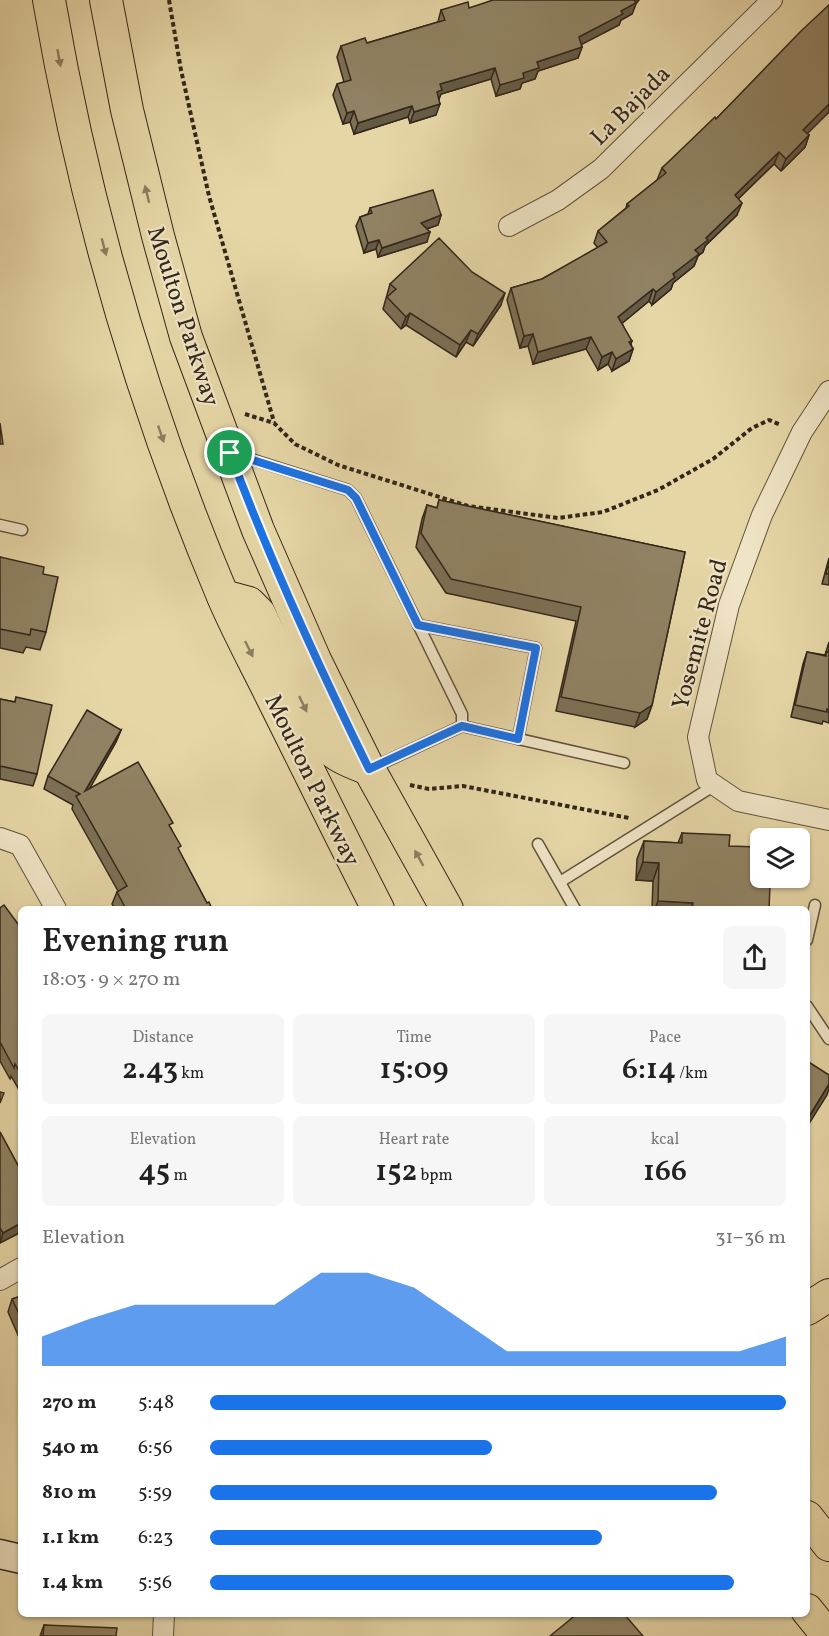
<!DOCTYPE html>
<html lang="en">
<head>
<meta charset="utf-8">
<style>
	:root { --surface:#fff; --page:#f6f6f6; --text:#222; --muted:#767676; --accent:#1a73e8 }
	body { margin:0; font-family:Vollkorn,serif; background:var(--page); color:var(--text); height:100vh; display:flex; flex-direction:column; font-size:22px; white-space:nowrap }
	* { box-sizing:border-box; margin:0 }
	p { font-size:20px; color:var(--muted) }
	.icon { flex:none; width:33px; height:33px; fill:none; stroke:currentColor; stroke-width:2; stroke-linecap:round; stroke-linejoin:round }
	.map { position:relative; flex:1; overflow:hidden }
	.drawer { position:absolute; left:18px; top:906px; width:792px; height:711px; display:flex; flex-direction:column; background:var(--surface); border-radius:9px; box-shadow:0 2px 4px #0004 }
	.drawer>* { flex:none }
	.controls { position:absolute; left:750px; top:828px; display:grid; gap:12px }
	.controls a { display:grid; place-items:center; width:60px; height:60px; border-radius:9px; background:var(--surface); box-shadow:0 2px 4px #0004; font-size:30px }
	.pin { position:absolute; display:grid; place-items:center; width:51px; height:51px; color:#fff; margin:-26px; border:3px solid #fff; border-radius:50%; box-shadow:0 2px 6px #0007 }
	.round { display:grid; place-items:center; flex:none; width:63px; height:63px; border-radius:9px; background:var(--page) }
	.summary { display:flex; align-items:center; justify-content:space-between; height:102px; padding:0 24px }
	h1 { font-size:33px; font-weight:600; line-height:45px }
	.figures { display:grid; grid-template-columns:repeat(3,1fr); gap:9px; height:102px; padding:6px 24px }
	.figures div { display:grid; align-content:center; border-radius:9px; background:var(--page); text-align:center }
	.figures b { font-size:30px; font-weight:600 }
	.figures small { font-size:16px; font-weight:400 }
	.figures p { font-size:16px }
	.chart { height:168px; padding:12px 24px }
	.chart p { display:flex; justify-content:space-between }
	.chart svg { width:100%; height:108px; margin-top:6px; fill:var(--accent); opacity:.7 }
	ul { padding:0 24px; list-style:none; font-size:20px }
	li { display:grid; grid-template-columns:96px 72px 1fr; align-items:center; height:45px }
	li i { height:15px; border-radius:8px; background:var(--accent) }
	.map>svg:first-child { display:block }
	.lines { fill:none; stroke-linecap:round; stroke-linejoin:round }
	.lane-casing { stroke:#60533e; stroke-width:13 }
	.street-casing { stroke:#60533e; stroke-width:22 }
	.secondary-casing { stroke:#33271b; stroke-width:31 }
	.primary-casing { stroke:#33271b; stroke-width:34 }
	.path { stroke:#33271b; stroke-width:4; stroke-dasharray:4.5 3; stroke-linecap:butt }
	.lane { stroke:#efe4c5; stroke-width:10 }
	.street { stroke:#efe4c5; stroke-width:20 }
	.secondary { stroke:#efe4c5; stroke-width:28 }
	.primary { stroke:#e6d6a6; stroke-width:32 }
	.wall { fill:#7c7055; stroke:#33271b; stroke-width:1.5 }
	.shaded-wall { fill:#655b45; stroke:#33271b; stroke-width:1.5 }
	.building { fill:#908263; stroke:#33271b; stroke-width:1.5 }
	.oneway { fill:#8c7e60 }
	.route-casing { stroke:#fff; stroke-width:12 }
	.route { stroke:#1a73e8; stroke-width:8 }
	.labels { text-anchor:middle; stroke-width:4.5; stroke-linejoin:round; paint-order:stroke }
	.street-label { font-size:24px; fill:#33271b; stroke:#efe4c5 }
</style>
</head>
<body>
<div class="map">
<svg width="829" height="1636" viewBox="0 0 829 1636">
	<rect width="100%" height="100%" fill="#e6d6a6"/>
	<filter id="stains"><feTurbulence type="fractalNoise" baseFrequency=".00333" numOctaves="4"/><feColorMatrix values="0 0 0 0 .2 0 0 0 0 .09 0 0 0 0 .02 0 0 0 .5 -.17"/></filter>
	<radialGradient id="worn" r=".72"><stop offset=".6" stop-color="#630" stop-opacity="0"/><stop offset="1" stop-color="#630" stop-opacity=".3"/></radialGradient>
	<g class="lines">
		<!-- lane casing -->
		<g class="lane-casing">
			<g id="lane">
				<polyline points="235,454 348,490 356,498 462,714 462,726 372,768"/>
				<polyline points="0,525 22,530"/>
				<polyline points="418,625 536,648 518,739"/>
				<polyline points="462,726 624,763"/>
				<polyline points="538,844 575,909"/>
				<polyline points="560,882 715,785"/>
				<polyline points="807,940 815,905"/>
				<polyline points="807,1006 829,1039"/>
			</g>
		</g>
		<!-- street casing -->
		<g class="street-casing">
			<g id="street">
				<polyline points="509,226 558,200 601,169 772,0"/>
				<polyline points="829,391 802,432 762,515 729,605 698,737 707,780 738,801 829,820"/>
				<polyline points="0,838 20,845 56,909"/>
				<polyline points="0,1280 21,1268"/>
				<polyline points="163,1636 164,1614"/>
			</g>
		</g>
		<!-- secondary casing -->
		<g class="secondary-casing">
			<polyline id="secondary" points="0,1554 21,1559"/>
		</g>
		<!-- primary casing -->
		<g class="primary-casing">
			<g id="primary">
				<path d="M 49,0 C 84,204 142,404 222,594 C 237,630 256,664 273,699 C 308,769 342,839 378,909"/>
				<polyline points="106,0 127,110 158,236 186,337 258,530 315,660 369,769 447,909"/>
				<path d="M 223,596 L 249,603 L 259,613 L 318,736 C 331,755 348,761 369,769"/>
				<polyline points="807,1309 829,1295"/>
				<polyline points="807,1517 829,1545"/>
				<polyline points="807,1610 828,1636"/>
			</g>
		</g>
		<!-- path -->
		<g class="path">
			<polyline points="169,0 181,70 209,196 274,422"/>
			<polyline points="245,414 274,423 295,444 338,465 468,506 558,518 603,512 658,490 713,459 752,428 769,420 781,425"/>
			<polyline points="410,785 429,789 463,786 629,818"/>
		</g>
		<!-- lane -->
		<use href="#lane" class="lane"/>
		<!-- street -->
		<use href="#street" class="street"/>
		<!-- secondary -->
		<use href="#secondary" class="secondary"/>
		<!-- primary -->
		<use href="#primary" class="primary"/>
	</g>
	<!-- wall -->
	<g class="wall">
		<polygon points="636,3 632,14 621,20 619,25 581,44 582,47 578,58 538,71 535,79 522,83 520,89 496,96 491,79 441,94 439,99 436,115 410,123 408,117 354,134 350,122 343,124 333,95 337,84 344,82 337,57 341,46 367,43 438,22 441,10 469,8"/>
		<polygon points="829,5 829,112 807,133 809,135 805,147 781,171 774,164 738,199 737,215 705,246 703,252 698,256 694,266 673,283 671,289 652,305 649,301 622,323 633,349 629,361 612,371 608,364 598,370 586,349 533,364 528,346 520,348 507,300 511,288 542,279 598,248 594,243 598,231 626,208 627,204 657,180 662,168 716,119"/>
		<polygon points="370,208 441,215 438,225 427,229 427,242 378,257 376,249 364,253 356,226 360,217 368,214"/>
		<polygon points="390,284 501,305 473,346 466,342 456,357 406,325 401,329 383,309"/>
		<polygon points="439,500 685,552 652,705 647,719 635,727 556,711 576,621 446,593 416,547 422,519 427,505 437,508"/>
		<polygon points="0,557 43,574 46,632 40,650 26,647 23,653 0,648"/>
		<polygon points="829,558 829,585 822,584"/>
		<polygon points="829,642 829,723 823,721 822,724 791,717 803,664 807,652 825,655"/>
		<polygon points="16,697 37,774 33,786 0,779 0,699 15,702"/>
		<polygon points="121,730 116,742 89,789 171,828 179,851 207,903 212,909 115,909 112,904 117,892 118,891 72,809 73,805 44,789 48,776"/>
		<polygon points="682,833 729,846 764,885 769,909 652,909 653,881 636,880 637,859 644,841 678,843"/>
		<polygon points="0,908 21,928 21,1093 11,1076 10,1079 0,1061"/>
		<polygon points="0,1132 21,1171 21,1232 0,1243"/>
		<polygon points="21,1296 21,1342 8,1312 12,1299"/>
		<polygon points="44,1625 116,1636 40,1636"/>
	</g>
	<!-- shaded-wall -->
	<g class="shaded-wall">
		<polygon points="633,0 639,0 636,4 632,14 621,20 619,25 575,48 579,37 621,11"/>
		<polygon points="582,47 578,58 538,71 535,79 522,83 520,89 496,96 500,85 523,73 537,62"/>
		<polygon points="495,68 491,79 441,94 438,101 437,92 440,84"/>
		<polygon points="440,104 436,115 410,123 414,112"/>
		<polygon points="829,104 829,112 799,142 803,130"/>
		<polygon points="412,106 408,117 354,134 358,123"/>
		<polygon points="354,111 350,122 343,124 347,113"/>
		<polygon points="809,135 805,147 781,171 786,159"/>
		<polygon points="779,152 774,164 730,207 735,195"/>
		<polygon points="742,203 737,215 705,246 703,252 698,256 694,266 673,283 671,289 652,305 656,292 706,238"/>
		<polygon points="441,215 438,225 417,232 421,223"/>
		<polygon points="430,232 427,242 378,257 382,248"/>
		<polygon points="379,240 376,249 364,253 368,243"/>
		<polygon points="653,289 649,301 614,330 618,317"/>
		<polygon points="505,293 501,305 473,346 478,334"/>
		<polygon points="410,313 406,325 401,329 406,317"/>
		<polygon points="471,330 466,342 456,357 460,345"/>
		<polygon points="533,334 528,346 520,348 524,336"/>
		<polygon points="591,337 586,349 533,364 538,352"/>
		<polygon points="632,341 628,352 633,349 629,361 612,371 616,359 629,342"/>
		<polygon points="612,352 608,364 598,370 602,357"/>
		<polygon points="652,705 647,719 635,727 640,713"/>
		<polygon points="121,730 116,742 81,804 85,791"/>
		<polygon points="643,862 659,863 653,881 636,880"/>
		<polygon points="658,901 693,903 690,909 655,909"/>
		<polygon points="829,1084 829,1089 827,1095 807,1127 807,1120"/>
		<polygon points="21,1223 21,1232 0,1243 3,1233"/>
	</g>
	<!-- building -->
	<g class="building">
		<polygon points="493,0 634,0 636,3 621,11 623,14 579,37 582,47 537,62 539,68 523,73 524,78 500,85 495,68 440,84 442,90 437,92 440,104 414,112 412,106 358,123 354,111 347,113 337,84 351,80 341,46 365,38 367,43 445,20 441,10 468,2 469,8"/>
		<polygon points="829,5 829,104 803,130 809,135 786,159 779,152 735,195 742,203 706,238 708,240 695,250 699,254 673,274 675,277 656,292 653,289 618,317 632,341 629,342 633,349 616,359 612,352 602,357 591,337 538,352 533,334 524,336 511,288 542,279 607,242 598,231 629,206 627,204 666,173 662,168 715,117 716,119 801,31"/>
		<polygon points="433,190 441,215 421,223 430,232 382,248 379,240 368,243 360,217 372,213 370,208"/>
		<polygon points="439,238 472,272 505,293 478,334 471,330 460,345 410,313 406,317 387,297 396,289 390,284"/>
		<polygon points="0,423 3,444 0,444"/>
		<polygon points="439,500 685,552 652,705 640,713 561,697 581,607 451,579 421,533 427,505 437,508"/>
		<polygon points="0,557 44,567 43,574 58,577 46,632 31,629 30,635 0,629"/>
		<polygon points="829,560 829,574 826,574"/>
		<polygon points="829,650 829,710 827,709 827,712 795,705 807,652 826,656 826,652 828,652"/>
		<polygon points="16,697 52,705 37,774 0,766 0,699 15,702"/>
		<polygon points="87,710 121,730 85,791 138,762 173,823 169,825 181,846 178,848 207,903 209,902 212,909 126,909 117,892 127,886 76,796 80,794 48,776"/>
		<polygon points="682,833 730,835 729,846 758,847 757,877 764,878 764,885 770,885 769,909 692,909 693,903 658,901 659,863 643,862 644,841 682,843"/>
		<polygon points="4,905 21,928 21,1074 15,1064 14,1068 0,1042 0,908"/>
		<polygon points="807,1061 829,1075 829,1084 807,1120"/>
		<polygon points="0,1092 4,1093 0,1103"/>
		<polygon points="0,1132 21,1171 21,1223 3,1233 0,1228"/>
		<polygon points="21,1296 21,1318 12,1299"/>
		<polygon points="577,1614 624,1614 643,1636 550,1636"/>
		<polygon points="44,1625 117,1628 116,1636 43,1636"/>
	</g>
	<!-- one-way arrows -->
	<defs><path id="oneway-solid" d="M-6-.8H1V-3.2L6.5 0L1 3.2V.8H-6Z" transform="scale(1.5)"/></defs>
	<g class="oneway">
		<use href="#oneway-solid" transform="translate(59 58) rotate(80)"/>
		<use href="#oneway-solid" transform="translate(147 194) rotate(-104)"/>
		<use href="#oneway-solid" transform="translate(104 247) rotate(75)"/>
		<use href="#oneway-solid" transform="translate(161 434) rotate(71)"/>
		<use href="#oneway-solid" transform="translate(249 649) rotate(64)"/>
		<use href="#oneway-solid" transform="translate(303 704) rotate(64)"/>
		<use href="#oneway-solid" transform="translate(419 858) rotate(-119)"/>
	</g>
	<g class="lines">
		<!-- route casing -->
		<g class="route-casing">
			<path id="route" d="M 230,453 L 348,490 L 356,498 L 418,625 L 536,648 L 518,739 L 462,726 L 369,769 C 318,665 270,561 230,453 Z"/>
		</g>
		<!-- route -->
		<use href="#route" class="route"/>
	</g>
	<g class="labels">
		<!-- street labels -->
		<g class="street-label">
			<text transform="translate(630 105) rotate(-45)" y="8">La Bajada</text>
			<text transform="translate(184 316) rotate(72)" y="8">Moulton Parkway</text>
			<text transform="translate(699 634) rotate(-75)" y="8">Yosemite Road</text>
			<text transform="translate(313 780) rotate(64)" y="8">Moulton Parkway</text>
		</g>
	</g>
	<rect width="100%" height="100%" filter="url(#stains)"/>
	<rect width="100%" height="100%" fill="url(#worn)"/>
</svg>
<div class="controls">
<a><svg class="icon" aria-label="layers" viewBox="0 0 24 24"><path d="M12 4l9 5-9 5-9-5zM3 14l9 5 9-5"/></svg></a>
</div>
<div class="pin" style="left:230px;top:453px;background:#1e9e55"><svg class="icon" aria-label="arrive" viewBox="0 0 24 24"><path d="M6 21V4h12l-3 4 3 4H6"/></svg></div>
<section class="drawer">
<div class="summary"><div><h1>Evening run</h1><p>18:03 · 9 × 270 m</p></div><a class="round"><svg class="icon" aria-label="share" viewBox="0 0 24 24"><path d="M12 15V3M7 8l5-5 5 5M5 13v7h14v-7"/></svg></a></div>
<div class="figures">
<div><p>Distance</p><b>2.43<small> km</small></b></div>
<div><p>Time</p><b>15:09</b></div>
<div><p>Pace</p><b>6:14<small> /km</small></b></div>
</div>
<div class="figures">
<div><p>Elevation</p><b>45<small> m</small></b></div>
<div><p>Heart rate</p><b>152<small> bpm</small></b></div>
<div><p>kcal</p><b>166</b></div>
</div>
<div class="chart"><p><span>Elevation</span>31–36 m</p>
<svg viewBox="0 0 160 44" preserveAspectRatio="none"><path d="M0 44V32L10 25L20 19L30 19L40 19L50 19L60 6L70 6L80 12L90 25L100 38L110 38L120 38L130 38L140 38L150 38L160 32V44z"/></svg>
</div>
<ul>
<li><b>270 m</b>5:48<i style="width:100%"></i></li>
<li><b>540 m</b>6:56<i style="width:49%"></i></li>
<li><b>810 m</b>5:59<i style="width:88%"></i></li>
<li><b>1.1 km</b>6:23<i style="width:68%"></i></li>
<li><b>1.4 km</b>5:56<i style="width:91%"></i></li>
</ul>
</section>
</div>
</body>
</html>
